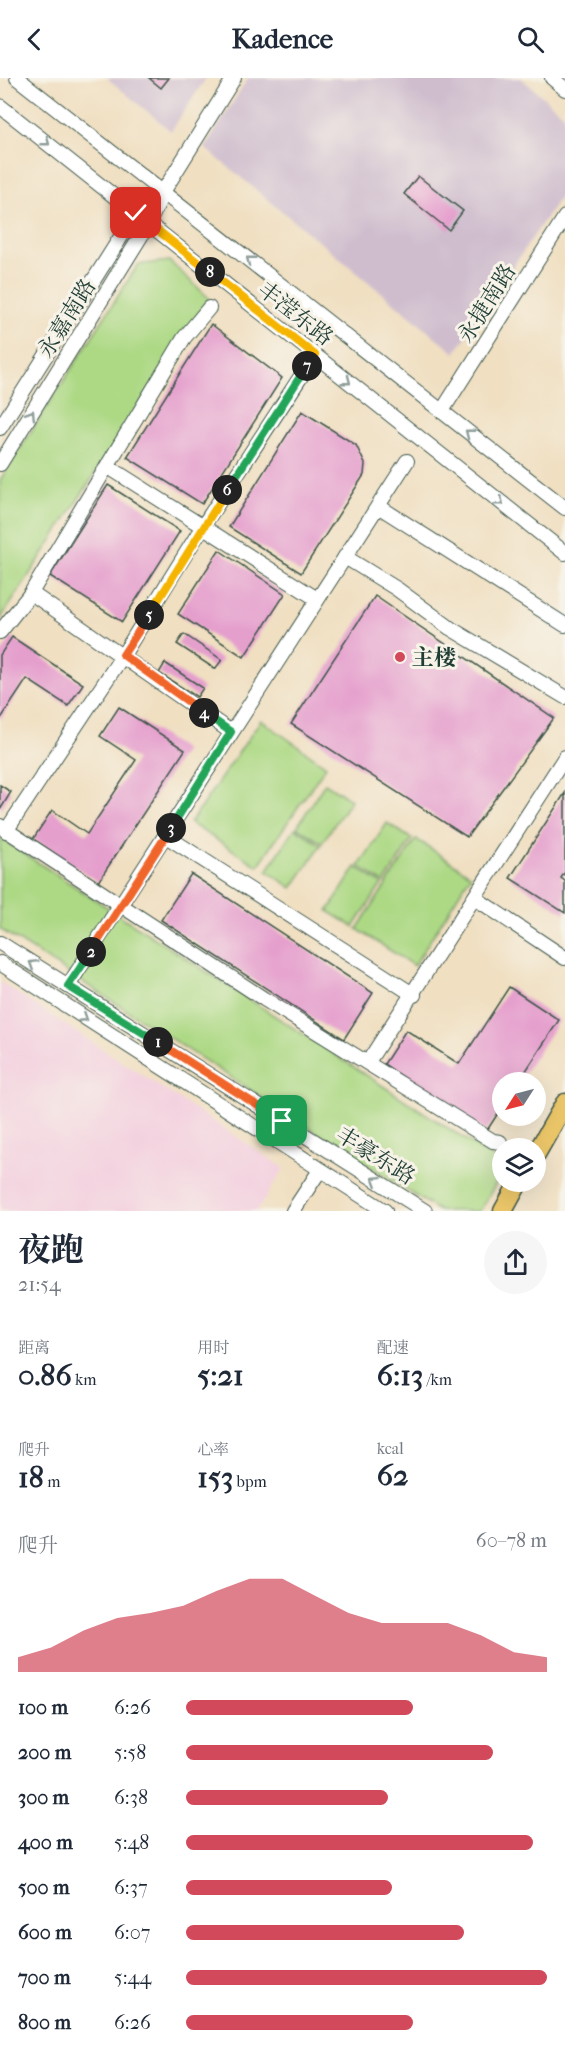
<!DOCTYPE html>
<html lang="zh">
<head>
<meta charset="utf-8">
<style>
	:root { --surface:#fff; --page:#f6f6f7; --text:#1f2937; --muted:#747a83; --accent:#d1495b }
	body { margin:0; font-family:"IM FELL French Canon","Noto Serif SC",serif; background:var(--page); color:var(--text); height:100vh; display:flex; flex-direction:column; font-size:22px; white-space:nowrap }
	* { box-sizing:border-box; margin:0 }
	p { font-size:20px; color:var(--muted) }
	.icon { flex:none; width:33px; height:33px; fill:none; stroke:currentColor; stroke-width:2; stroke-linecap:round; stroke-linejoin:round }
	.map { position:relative; height:1133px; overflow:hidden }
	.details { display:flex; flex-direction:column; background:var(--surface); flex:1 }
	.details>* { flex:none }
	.needle { width:39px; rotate:234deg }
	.controls { position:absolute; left:492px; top:994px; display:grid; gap:12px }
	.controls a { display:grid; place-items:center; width:54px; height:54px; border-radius:50%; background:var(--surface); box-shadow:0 6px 24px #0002; font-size:30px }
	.pin { position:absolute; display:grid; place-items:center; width:51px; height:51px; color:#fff; margin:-26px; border-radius:12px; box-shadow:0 3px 9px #0006 }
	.km { position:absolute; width:30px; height:30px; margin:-15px; border-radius:50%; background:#222; color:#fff; font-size:16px; line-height:30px; text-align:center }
	.round { display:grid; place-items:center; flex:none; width:63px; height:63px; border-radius:32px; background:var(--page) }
	.headline { display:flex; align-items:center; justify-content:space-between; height:102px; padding:0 18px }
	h1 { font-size:33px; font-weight:700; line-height:45px }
	.figures { display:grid; grid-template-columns:repeat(3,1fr); gap:9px; height:102px; padding:6px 18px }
	.figures div { display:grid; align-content:center }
	.figures b { font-size:30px; font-weight:700 }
	.figures small { font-size:16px; font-weight:400 }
	.figures p { font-size:16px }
	.chart { height:168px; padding:12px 18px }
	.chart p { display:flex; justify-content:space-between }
	.chart svg { width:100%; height:108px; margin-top:6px; fill:var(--accent); opacity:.7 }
	ul { padding:0 18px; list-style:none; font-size:20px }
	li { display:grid; grid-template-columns:96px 72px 1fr; align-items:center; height:45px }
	li i { height:15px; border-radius:8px; background:var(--accent) }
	header { display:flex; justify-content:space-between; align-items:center; height:78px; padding:0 18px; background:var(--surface); font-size:27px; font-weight:700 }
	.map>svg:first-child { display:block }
	.built { fill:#f3cfdf }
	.industrial { fill:#cfbdce }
	.green { fill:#add985; stroke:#668b5c; stroke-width:1.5 }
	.building { fill:#e59fcd }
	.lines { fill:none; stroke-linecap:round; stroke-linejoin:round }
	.minor-casing { stroke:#3e5549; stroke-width:16 }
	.major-casing { stroke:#3e5549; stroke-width:21 }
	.minor { stroke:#fff; stroke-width:14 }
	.major { stroke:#ebc669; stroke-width:18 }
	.oneway { stroke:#8f9e9a }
	.split-1-casing { stroke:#fff; stroke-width:12 }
	.split-2-casing { stroke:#fff; stroke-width:12 }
	.split-3-casing { stroke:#fff; stroke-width:12 }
	.split-4-casing { stroke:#fff; stroke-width:12 }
	.split-5-casing { stroke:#fff; stroke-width:12 }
	.split-6-casing { stroke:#fff; stroke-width:12 }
	.split-7-casing { stroke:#fff; stroke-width:12 }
	.split-8-casing { stroke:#fff; stroke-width:12 }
	.split-9-casing { stroke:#fff; stroke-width:12 }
	.split-1 { stroke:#f0652b; stroke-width:8 }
	.split-2 { stroke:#22a559; stroke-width:8 }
	.split-3 { stroke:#f0652b; stroke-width:8 }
	.split-4 { stroke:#22a559; stroke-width:8 }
	.split-5 { stroke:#f0652b; stroke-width:8 }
	.split-6 { stroke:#f5b400; stroke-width:8 }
	.split-7 { stroke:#22a559; stroke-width:8 }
	.split-8 { stroke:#f5b400; stroke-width:8 }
	.split-9 { stroke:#f5b400; stroke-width:8 }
	.poi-dot { fill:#d1495b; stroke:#f7f3e8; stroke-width:2 }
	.labels { text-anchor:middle; stroke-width:6; stroke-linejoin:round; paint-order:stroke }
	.street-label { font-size:22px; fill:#1f3d34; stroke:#f7f3e8 }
	.poi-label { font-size:22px; font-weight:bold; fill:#1f3d34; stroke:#f7f3e8; text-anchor:start }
</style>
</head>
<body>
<header><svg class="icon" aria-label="back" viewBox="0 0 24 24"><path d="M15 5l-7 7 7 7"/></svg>Kadence<svg class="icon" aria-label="search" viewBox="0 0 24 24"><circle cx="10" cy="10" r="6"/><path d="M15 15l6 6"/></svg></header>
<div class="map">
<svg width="565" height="1133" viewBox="0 0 565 1133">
	<rect width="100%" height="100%" fill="#f7f3e8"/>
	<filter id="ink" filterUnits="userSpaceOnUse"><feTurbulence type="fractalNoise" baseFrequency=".0167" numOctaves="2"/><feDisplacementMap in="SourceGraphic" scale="12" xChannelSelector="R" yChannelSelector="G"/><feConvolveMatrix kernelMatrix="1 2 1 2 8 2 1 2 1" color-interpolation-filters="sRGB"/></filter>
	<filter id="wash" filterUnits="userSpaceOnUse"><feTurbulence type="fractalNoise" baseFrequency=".008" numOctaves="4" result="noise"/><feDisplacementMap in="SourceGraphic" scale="24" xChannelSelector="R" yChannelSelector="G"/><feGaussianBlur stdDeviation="1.35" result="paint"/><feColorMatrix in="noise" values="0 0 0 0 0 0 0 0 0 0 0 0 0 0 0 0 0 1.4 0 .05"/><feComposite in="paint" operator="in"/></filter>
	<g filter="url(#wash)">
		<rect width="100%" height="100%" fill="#f0dfc1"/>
		<!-- built -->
		<polygon class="built" points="0,904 284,1090 257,1133 0,1133"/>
		<!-- industrial -->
		<g class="industrial">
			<polygon points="107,0 206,0 171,53"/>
			<polygon points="248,0 521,0 565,38 565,111 455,275 205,70"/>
		</g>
		<!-- green -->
		<g class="green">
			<polygon points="169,183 209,220 0,542 0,402 138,187"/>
			<polygon points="261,642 326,688 258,788 190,745"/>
			<polygon points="325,705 351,722 322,765 297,749"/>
			<polygon points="387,745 412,761 384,805 359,788"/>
			<polygon points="295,750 321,767 292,810 267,793"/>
			<polygon points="0,760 502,1085 502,1095 480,1133 439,1133 0,851"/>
			<polygon points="416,761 471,797 414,888 357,851"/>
			<polygon points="356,789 382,806 354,849 328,833"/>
		</g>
		<g id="blocks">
			<!-- building -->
			<g class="building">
				<polygon points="149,0 169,0 161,10"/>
				<polygon points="418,98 463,133 449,152 404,116"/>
				<polygon points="211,246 282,300 202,426 127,379"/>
				<polygon points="302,333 356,367 365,386 364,397 301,495 229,449"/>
				<polygon points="108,407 180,453 122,544 50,498"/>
				<polygon points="219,472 285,516 244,579 178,536"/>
				<polygon points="375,518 554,640 467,759 291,646"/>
				<polygon points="184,556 222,582 215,591 177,566"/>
				<polygon points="12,559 83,606 68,628 27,601 0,642 0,577"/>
				<polygon points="165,585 203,610 197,619 159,595"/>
				<polygon points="119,629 185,672 98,804 33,761 52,732 87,756 136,682 100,658"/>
				<polygon points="0,707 11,714 0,732"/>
				<polygon points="565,715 565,794 561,800 565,803 565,835 510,800"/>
				<polygon points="191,796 373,915 344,961 161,842"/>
				<polygon points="509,909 559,942 518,1005 502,1005 502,1029 486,1054 384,986 406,952 459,986"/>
			</g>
		</g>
	</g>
	<g filter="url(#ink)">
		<use href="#blocks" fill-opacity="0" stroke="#3e5549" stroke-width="1.5"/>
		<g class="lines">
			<!-- minor casing -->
			<g class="minor-casing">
				<g id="minor">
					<polyline points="17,0 565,430"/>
					<polyline points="552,0 565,11"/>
					<polyline points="0,28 565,475"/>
					<polyline points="442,333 565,139"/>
					<polyline points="0,350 136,135 159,117"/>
					<polyline points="0,386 149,145 163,114 234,0"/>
					<polyline points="107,388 317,521"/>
					<polyline points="378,428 565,547"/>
					<polyline points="345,479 397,511 450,550 565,619"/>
					<polyline points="31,515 231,654"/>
					<polyline points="0,554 31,515 184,260 209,230"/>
					<polyline points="0,748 264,921 493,1063 500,1064"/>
					<polyline points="6,753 123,577 203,448 315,277"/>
					<polyline points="166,758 414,917"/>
					<polyline points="475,820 565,880"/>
					<polyline points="0,865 425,1133"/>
					<polyline points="0,885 385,1133"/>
					<polyline points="68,908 407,383"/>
					<polyline points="368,984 565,679"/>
					<polyline points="293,1133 320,1092"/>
				</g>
			</g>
			<!-- major casing -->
			<g class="major-casing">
				<g id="major">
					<polyline points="536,1076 565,1025"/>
					<polyline points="503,1133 519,1104"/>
				</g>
			</g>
			<!-- minor -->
			<use href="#minor" class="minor"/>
			<!-- major -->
			<use href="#major" class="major"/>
		</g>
		<!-- one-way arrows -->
		<defs><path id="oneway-chevron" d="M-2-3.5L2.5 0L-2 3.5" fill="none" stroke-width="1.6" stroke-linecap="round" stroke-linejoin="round" transform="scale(1.5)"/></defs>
		<g class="oneway">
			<use href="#oneway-chevron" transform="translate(46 64) rotate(38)"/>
			<use href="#oneway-chevron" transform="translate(250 182) rotate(-142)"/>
			<use href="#oneway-chevron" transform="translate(347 303) rotate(38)"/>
			<use href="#oneway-chevron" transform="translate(31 336) rotate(-58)"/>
			<use href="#oneway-chevron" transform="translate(469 355) rotate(-142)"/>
			<use href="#oneway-chevron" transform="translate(500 424) rotate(38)"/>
			<use href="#oneway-chevron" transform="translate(33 886) rotate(-148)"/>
			<use href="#oneway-chevron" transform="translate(84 940) rotate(33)"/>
			<use href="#oneway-chevron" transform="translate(376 1102) rotate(-148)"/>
		</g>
	</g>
	<g class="lines" filter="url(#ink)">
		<!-- split-1 casing -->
		<g class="split-1-casing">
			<polyline id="split-1" points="158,964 282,1043"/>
		</g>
		<!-- split-2 casing -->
		<g class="split-2-casing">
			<polyline id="split-2" points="91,874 68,908 158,964"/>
		</g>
		<!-- split-3 casing -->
		<g class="split-3-casing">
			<polyline id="split-3" points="91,874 171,750"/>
		</g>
		<!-- split-4 casing -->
		<g class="split-4-casing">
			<polyline id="split-4" points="171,750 231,654 204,635"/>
		</g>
		<!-- split-5 casing -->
		<g class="split-5-casing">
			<polyline id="split-5" points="149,537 123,577 204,635"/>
		</g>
		<!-- split-6 casing -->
		<g class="split-6-casing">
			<polyline id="split-6" points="149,537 227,412"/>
		</g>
		<!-- split-7 casing -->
		<g class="split-7-casing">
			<polyline id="split-7" points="227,412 307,288"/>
		</g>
		<!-- split-8 casing -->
		<g class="split-8-casing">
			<polyline id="split-8" points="210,194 315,277 307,288"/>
		</g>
		<!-- split-9 casing -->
		<g class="split-9-casing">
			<polyline id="split-9" points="136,135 210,194"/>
		</g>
		<!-- split-1 -->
		<use href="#split-1" class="split-1"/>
		<!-- split-2 -->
		<use href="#split-2" class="split-2"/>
		<!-- split-3 -->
		<use href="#split-3" class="split-3"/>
		<!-- split-4 -->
		<use href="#split-4" class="split-4"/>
		<!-- split-5 -->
		<use href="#split-5" class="split-5"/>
		<!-- split-6 -->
		<use href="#split-6" class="split-6"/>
		<!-- split-7 -->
		<use href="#split-7" class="split-7"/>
		<!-- split-8 -->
		<use href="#split-8" class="split-8"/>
		<!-- split-9 -->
		<use href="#split-9" class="split-9"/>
	</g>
	<!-- markers -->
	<circle class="poi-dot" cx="400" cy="579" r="6"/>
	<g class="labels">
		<!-- street labels -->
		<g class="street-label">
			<text transform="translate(486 225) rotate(-58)" y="8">永捷南路</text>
			<text transform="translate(296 235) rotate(38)" y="8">丰滢东路</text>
			<text transform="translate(66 240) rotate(-58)" y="8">永嘉南路</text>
			<text transform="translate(376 1077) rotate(32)" y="8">丰豪东路</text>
		</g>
		<!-- poi labels -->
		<g class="poi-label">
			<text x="412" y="587">主楼</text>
		</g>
	</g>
</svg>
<div class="controls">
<a><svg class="needle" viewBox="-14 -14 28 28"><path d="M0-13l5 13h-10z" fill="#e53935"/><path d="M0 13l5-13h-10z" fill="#747a83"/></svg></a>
<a><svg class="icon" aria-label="layers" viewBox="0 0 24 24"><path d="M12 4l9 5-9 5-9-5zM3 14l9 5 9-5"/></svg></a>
</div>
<div class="pin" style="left:282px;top:1043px;background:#1e9e55"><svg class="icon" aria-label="arrive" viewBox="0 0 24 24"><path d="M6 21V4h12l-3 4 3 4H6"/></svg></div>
<div class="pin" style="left:136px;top:135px;background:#d93025"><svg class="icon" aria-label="check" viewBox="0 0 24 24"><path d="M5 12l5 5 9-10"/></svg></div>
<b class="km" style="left:158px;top:964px">1</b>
<b class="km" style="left:91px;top:874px">2</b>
<b class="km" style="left:171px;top:750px">3</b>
<b class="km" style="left:204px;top:635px">4</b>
<b class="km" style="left:149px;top:537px">5</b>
<b class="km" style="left:227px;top:412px">6</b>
<b class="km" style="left:307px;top:288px">7</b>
<b class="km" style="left:210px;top:194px">8</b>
</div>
<section class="details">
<div class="headline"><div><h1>夜跑</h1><p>21:54</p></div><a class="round"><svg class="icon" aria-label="share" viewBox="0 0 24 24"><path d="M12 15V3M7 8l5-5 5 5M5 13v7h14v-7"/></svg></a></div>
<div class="figures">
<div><p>距离</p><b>0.86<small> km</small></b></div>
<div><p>用时</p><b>5:21</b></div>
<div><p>配速</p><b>6:13<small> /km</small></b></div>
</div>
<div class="figures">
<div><p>爬升</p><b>18<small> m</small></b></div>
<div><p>心率</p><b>153<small> bpm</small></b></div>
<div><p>kcal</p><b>62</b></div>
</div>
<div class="chart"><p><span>爬升</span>60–78 m</p>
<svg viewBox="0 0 160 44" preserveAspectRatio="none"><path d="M0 44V38L10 34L20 27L30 22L40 20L50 17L60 11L70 6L80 6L90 13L100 20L110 24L120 24L130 24L140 29L150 36L160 38V44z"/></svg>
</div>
<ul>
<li><b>100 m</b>6:26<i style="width:63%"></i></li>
<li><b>200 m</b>5:58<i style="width:85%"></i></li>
<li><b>300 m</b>6:38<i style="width:56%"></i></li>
<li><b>400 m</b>5:48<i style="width:96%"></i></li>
<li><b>500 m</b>6:37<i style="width:57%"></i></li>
<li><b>600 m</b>6:07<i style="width:77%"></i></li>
<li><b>700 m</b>5:44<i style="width:100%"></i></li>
<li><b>800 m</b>6:26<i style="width:63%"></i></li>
</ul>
</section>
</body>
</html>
